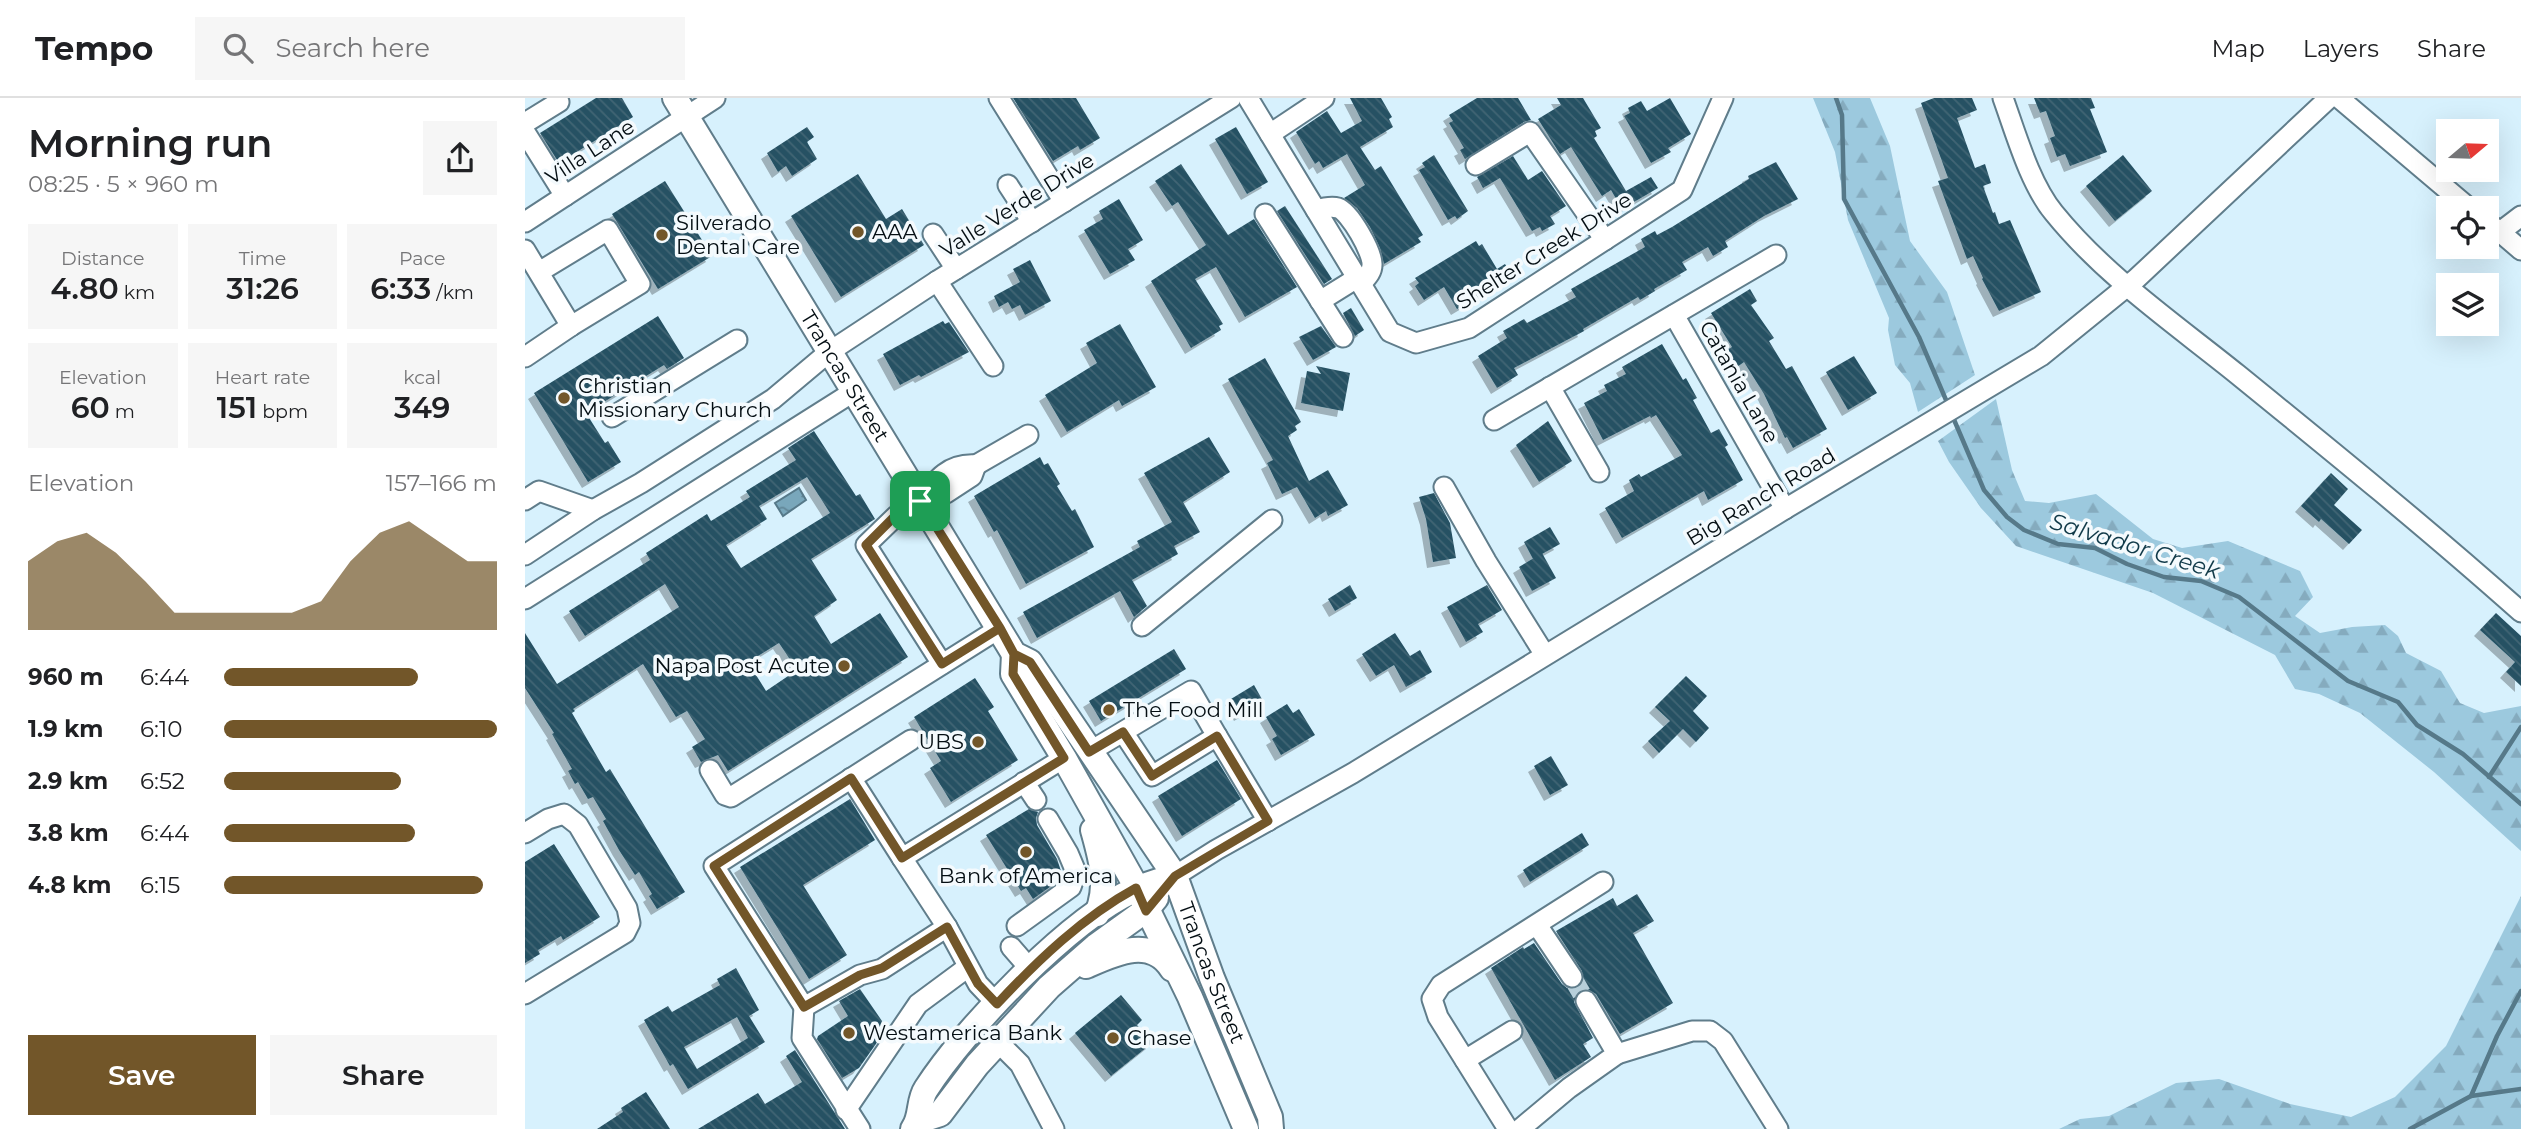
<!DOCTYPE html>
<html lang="en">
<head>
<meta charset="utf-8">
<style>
	:root { --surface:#fff; --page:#f6f6f6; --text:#202124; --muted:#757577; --line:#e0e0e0; --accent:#725629 }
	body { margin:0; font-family:Montserrat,sans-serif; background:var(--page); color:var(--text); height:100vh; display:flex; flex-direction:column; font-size:26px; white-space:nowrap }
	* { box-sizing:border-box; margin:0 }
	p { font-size:23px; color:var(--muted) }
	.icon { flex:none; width:38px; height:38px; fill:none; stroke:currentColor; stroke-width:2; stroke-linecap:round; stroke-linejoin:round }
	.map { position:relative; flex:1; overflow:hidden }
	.side { display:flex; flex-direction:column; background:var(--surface); width:525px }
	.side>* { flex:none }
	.needle { width:46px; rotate:71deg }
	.fabs { position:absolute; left:1911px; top:21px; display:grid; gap:14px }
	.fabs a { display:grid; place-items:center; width:63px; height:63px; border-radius:0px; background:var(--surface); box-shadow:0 7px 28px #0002; font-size:35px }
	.pin { position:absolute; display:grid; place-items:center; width:60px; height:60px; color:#fff; margin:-30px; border-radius:14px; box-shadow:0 4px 10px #0006 }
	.round { display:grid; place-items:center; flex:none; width:74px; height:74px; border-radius:0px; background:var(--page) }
	.overview { display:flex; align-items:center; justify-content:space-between; height:119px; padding:0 28px }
	h1 { font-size:38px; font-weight:600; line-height:52px }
	.metrics { display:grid; grid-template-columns:repeat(3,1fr); gap:10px; height:119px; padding:7px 28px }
	.metrics div { display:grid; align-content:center; border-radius:0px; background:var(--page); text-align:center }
	.metrics b { font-size:30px; font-weight:600 }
	.metrics small { font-size:19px; font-weight:400 }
	.metrics p { font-size:19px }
	.chart { height:196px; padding:14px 28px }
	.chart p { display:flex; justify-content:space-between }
	.chart svg { width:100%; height:126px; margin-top:7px; fill:var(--accent); opacity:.7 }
	.button { display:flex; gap:14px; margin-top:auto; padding:14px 28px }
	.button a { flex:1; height:80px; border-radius:0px; background:var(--accent); color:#fff; font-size:28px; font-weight:600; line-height:80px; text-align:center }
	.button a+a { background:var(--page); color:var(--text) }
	ul { padding:0 28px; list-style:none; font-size:23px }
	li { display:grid; grid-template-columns:112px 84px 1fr; align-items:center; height:52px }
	li i { height:18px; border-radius:9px; background:var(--accent) }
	header { display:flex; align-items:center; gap:42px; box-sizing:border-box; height:98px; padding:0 35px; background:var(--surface); border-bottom:2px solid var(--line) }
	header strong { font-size:33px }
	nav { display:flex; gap:38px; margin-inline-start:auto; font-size:24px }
	.search { width:490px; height:63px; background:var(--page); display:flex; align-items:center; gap:18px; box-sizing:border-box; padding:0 24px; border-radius:0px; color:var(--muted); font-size:26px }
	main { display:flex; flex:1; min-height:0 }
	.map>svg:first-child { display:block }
	.forest { fill:url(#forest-firs) }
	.water { fill:url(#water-ripples); stroke:#567989; stroke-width:2 }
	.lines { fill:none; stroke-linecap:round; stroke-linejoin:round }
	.stream { stroke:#567989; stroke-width:4.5 }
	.building { fill:url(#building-back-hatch); fill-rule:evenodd; filter:url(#shadow) }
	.minor-tunnel { stroke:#b7cfda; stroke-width:19; stroke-dasharray:19 10; stroke-linecap:butt }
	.minor-casing { stroke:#607d8b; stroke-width:23 }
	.major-casing { stroke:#607d8b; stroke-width:28 }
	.minor { stroke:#fff; stroke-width:19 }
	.major { stroke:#fff; stroke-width:24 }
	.route-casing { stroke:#fff; stroke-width:14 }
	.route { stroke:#725629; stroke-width:9 }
	.poi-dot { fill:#725629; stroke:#f4fafd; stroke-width:2.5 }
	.labels { text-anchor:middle; stroke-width:7; stroke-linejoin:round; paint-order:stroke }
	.street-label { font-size:21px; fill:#040e13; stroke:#f4fafd }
	.poi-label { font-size:21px; fill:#040e13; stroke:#f4fafd; text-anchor:start }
	.water-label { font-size:23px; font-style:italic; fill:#113a49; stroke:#f4fafd }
</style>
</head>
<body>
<header>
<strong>Tempo</strong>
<div class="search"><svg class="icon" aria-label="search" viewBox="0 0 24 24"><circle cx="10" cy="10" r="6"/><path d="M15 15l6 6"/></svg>Search here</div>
<nav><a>Map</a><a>Layers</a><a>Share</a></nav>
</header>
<main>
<section class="side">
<div class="overview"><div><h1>Morning run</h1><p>08:25 · 5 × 960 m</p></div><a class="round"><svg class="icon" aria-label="share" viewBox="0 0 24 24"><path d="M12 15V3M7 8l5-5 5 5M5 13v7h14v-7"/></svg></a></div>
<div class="metrics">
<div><p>Distance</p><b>4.80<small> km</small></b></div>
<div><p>Time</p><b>31:26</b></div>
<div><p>Pace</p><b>6:33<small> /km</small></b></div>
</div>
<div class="metrics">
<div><p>Elevation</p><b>60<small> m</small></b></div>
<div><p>Heart rate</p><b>151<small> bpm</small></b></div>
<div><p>kcal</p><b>349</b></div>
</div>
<div class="chart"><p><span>Elevation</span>157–166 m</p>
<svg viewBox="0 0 160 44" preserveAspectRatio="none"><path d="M0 44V20L10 13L20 10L30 17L40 27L50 38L60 38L70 38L80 38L90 38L100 34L110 20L120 10L130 6L140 13L150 20L160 20V44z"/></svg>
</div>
<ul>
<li><b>960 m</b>6:44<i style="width:71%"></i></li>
<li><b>1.9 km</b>6:10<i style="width:100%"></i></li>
<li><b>2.9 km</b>6:52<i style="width:65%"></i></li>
<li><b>3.8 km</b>6:44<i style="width:70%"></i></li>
<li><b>4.8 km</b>6:15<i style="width:95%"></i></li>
</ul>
<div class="button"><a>Save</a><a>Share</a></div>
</section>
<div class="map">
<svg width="1996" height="1031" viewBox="0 0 1996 1031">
	<defs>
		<pattern id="forest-firs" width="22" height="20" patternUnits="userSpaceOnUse" patternTransform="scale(1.75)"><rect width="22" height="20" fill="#9cc9de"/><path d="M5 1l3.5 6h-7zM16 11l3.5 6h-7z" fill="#85abbe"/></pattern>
		<pattern id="water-ripples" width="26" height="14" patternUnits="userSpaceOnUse" patternTransform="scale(1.75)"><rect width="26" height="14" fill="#79a7bb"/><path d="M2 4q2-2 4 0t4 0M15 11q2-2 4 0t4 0" fill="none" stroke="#618697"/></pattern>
		<pattern id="building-back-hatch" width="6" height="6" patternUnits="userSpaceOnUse" patternTransform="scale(1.75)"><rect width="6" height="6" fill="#255163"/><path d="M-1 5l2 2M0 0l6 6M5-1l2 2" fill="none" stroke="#426574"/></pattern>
		<filter id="shadow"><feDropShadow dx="-6" dy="6" stdDeviation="0" flood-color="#0004"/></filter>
	</defs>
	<rect width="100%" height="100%" fill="#d7f1fd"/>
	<!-- forest -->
	<g class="forest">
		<polygon points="1288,0 1345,0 1365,48 1385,143 1422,194 1450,277 1393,314 1385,285 1370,267 1363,232 1364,220 1323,122 1310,54"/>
		<polygon points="1471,301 1487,372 1500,403 1524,405 1571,396 1628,441 1657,450 1703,443 1775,473 1788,499 1770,518 1795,535 1827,529 1860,527 1873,538 1881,555 1916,573 1935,605 1959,615 1996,608 1996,753 1909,674 1835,615 1794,596 1770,591 1750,557 1628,495 1491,448 1456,410 1424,364 1413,343"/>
		<polygon points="1996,798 1996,1031 1534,1031 1555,1021 1584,1018 1651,985 1694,981 1765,1006 1826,1019 1870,999 1921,948"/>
	</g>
	<!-- water -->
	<polygon class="water" points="274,390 281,402 258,418 250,405"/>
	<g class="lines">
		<!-- stream -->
		<g class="stream">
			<polyline points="1311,0 1317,17 1319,101 1394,239 1424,309"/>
			<polyline points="1427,317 1459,392 1482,419 1499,432 1533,446 1570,450 1602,466 1639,479 1676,483 1714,499 1823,583 1873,604 1892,627 1938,656 1996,706"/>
			<polyline points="1964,679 1996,629"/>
			<polyline points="1946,998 1996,991"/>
			<polyline points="1885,1031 1946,998 1972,938 1996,893"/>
		</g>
	</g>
	<!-- building -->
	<g class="building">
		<polygon points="71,0 97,0 108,19 34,65 15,35"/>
		<polygon points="488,0 551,0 575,40 555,52 553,48 528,63"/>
		<polygon points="825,0 856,0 867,19 864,21 868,29 835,49 850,72 856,68 898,137 893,140 896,144 859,166 855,150 845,129 832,110 819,100 840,87 822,56 798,70 794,63 790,66 771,34 802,13 816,35 837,23"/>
		<polygon points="952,0 993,0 1006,22 999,24 940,61 935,52 939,50 924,25 928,23 924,17"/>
		<polygon points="1032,0 1058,0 1076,30 1070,33 1072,38 1069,40 1101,93 1126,79 1133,90 1097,111 1086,92 1077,98 1046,49 1035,56 1013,21 1036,7"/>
		<polygon points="1145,0 1166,36 1143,50 1146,54 1126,65 1099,18 1105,15 1103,10 1116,3 1122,13"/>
		<polygon points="1409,0 1447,0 1452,12 1432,20 1450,70 1460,66 1466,85 1458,88 1468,115 1470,114 1474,126 1485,122 1516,194 1474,213 1457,181 1458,180 1448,158 1442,161 1413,83 1423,80 1396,5"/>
		<polygon points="1509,0 1566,0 1570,10 1565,11 1582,54 1545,68 1540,56 1532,59 1525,40 1530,38 1521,13 1515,15"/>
		<polygon points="282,29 289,39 282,44 292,61 267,78 261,68 253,74 242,55"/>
		<polygon points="711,29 743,84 722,96 690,41"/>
		<polygon points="909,57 943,113 932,121 930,118 923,122 894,72 900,69 897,65"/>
		<polygon points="1598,57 1627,93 1590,123 1561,88"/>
		<polygon points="988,58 1003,82 1017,73 1041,108 1025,118 1030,126 1017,133 1015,129 1007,133 975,80 958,90 952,79"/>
		<polygon points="1251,64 1273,101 1239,118 1200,143 1203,149 1188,158 1183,149 1157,164 1162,172 1129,191 1130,193 1115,202 1113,199 1058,231 1059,233 989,270 993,277 972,290 953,258 982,240 978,233 999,221 1002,225 1051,199 1046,191 1120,149 1116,141 1130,133 1132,137 1147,129 1224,81 1223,78"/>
		<polygon points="656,66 703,137 729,121 772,189 720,219 691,169 670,181 698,226 694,228 696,232 666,250 626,183 681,147 653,104 647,108 630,83"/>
		<polygon points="333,76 361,121 377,111 399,147 316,199 266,118"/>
		<polygon points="140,83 187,158 133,191 87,116"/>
		<polygon points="594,101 618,142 603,151 610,162 585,176 559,132 578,121 574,113"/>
		<polygon points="760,108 807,181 799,186 752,113"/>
		<polygon points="951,143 954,148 957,146 972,171 980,166 987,178 932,211 919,189 899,202 890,188 894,185 890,180"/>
		<polygon points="505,162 526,203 500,217 495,207 487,211 483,204 474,209 469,198 495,184 488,171"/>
		<polygon points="1225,191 1232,203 1226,207 1249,240 1244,243 1261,271 1267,268 1302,331 1268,350 1262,339 1260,340 1239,296 1219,264 1212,269 1202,252 1207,249 1186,215"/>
		<polygon points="826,210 839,232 830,238 818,215"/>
		<polygon points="133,218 159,260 142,271 139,267 61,315 80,345 83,343 96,364 63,384 9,295"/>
		<polygon points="418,223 420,226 424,224 444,254 396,279 394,277 375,287 358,256"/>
		<polygon points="595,226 631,289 597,308 594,302 542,334 520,297 572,265 561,245"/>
		<polygon points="796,228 811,249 788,262 774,239"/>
		<polygon points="1137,246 1158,282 1161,280 1172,300 1168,302 1186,335 1194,331 1203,347 1200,349 1218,382 1183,402 1179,393 1097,440 1080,410 1109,393 1104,382 1114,376 1116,379 1157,357 1131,317 1126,320 1125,318 1078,342 1059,305 1082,293 1079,287 1101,276 1097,269"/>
		<polygon points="1329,258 1352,295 1323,312 1301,274"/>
		<polygon points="740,260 776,324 770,328 772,332 763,338 784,383 803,372 823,407 803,418 801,413 790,420 772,389 757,396 742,365 748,362 703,281"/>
		<polygon points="791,268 825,275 818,313 776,305 782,273 796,276"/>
		<polygon points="1023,323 1047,363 1014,384 991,347"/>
		<path d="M 289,333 L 331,398 L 335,396 L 350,421 L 286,461 L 312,502 L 289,518 L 306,546 L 355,515 L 383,559 L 203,673 L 193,657 L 176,664 L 167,649 L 180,641 L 162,613 L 151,619 L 118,566 L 48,611 L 50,613 L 47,615 L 81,674 L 85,671 L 160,794 L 132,811 L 124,798 L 127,796 L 114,774 L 110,777 L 94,752 L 78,723 L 81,721 L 68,699 L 63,701 L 53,684 L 50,686 L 43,673 L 47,671 L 27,636 L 29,635 L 0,590 L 0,535 L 32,586 L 154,509 L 140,486 L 60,538 L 44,513 L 125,462 L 121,455 L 182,416 L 186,423 L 225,399 L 221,393 L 271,362 L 263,350 ZM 282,379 L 305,415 L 216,470 L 201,447 L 242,421 L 234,408 ZM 254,545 L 272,572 L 241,593 L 223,564 Z"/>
		<polygon points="684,339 705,374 658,404 675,434 649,448 653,456 607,482 622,508 609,519 595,493 512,540 498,514 615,449 612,443 647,424 619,375"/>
		<polygon points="515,359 519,367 523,365 535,386 532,388 547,413 550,411 569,449 501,486 472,432 469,434 449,398"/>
		<polygon points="1806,375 1823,391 1809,407 1837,432 1824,446 1796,421 1794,424 1776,408"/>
		<polygon points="909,395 925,425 931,460 908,464 901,421 894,399"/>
		<polygon points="1025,429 1035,446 1008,461 999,444"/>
		<polygon points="1017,455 1031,480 1007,493 994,469"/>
		<polygon points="825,487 832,500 810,513 803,501"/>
		<polygon points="962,487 977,512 953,526 958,534 941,544 922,509"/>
		<polygon points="1971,515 1996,538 1996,588 1981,574 1990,564 1955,532"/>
		<polygon points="870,535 885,558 895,552 907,574 881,589 869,567 851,578 837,556"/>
		<polygon points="649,551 661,571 576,623 564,603"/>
		<polygon points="1161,578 1182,598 1168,613 1184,630 1171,644 1158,631 1134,655 1123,643 1145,623 1130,609"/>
		<polygon points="450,580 469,609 463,613 493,662 426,704 405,670 416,663 389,619"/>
		<polygon points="729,587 738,603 715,617 706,601"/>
		<polygon points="762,606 768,615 774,611 790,637 756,657 747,641 752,638 741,619"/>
		<polygon points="1026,658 1043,687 1025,697 1009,668"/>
		<polygon points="692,662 716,701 657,738 633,698"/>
		<polygon points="325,701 350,742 278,787 322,857 284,881 215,769"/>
		<polygon points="504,711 513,714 511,720 512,727 532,761 537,776 536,781 508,801 501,790 496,793 461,737"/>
		<polygon points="1057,735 1064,747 1005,784 998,772"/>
		<polygon points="29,746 75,819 38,842 36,838 13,852 15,856 0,865 0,764"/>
		<polygon points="1112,796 1129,823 1108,835 1148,905 1095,936 1071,896 1062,891 1054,893 1049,904 1068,940 1058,946 1066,959 1030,982 966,870 998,849 999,851 1009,845 1037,886 1042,890 1053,889 1058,884 1057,873 1031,833 1088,800 1092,808"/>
		<path d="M 211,870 L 234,912 L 224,918 L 240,944 L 163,991 L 148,966 L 145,968 L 119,922 L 143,908 L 147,914 L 195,887 L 192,881 ZM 212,919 L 223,940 L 172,971 L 159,949 Z"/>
		<polygon points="335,891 357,923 353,943 334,970 317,980 292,941 293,938 323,918 314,903"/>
		<polygon points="596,897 617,922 612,927 627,945 586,978 550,935"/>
		<polygon points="270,952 320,1031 173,1031 233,995 240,1006 277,984 261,958"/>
		<polygon points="121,994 145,1031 72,1031 98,1014 96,1010"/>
	</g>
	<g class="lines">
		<!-- minor-tunnel -->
		<polyline class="minor-tunnel" points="1047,879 1061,903"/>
		<!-- minor casing -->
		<g class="minor-casing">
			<g id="minor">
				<polyline points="474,0 539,104"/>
				<polyline points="723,0 865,234 891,245 944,230 1157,92 1198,0"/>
				<path d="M 1478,0 C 1491,36 1505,86 1529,115 C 1580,178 1650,226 1712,276 C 1808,354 1904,432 1996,514"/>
				<polyline points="1814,0 1944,110"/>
				<polyline points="0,25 34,4"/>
				<polyline points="0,34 40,98"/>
				<polyline points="745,36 799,0"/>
				<polyline points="951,67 1005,34 1080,142"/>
				<polyline points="483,87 507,124"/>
				<path d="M 791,112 C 798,110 806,108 813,110 C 825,114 848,155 847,167 C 847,175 841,180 836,186"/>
				<polyline points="740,116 818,239"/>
				<polyline points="0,124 190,0"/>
				<polyline points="1962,124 1975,134 1996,118"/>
				<polyline points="1975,134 1996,152"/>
				<polyline points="408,136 431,171"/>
				<polyline points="0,152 46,228 115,186 83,132 14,174"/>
				<polyline points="412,183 468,268"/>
				<polyline points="795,203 832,180"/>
				<polyline points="1149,217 1260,411"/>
				<polyline points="0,259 46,228"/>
				<polyline points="1025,289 1074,374"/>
				<polyline points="87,319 212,242"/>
				<polyline points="969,322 1251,157"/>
				<polyline points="451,367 503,337"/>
				<polyline points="919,389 961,463 1020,557"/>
				<polyline points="0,402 14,393 68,412"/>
				<path d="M 395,403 C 411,382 423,365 451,367 L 447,378 L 421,395 L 395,403 L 371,418 L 341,447 L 417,566"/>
				<polyline points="0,457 68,412 116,385 248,301 304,254 412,183 706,0"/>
				<polyline points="0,501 328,294"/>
				<polyline points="617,528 747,422"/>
				<polyline points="692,638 743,723"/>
				<polyline points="386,642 189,768 279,909 335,877 357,871 422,829"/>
				<polyline points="564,654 666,593 692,638 627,678 598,634"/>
				<polyline points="185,672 200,697 206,699 475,530"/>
				<polyline points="326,680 377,760"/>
				<polyline points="499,684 511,702"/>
				<polyline points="0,735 23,721 39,716 53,727 102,810 105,825 100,835 0,896"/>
				<polyline points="650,778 691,752 828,675 1260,411 1516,258 1611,181 1804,0"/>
				<polyline points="1012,827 1047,879"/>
				<polyline points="492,828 546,789 551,774 543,755 523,721"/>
				<polyline points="486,849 506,872"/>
				<polyline points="472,906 453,886 422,829 377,760 539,660"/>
				<polyline points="279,909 277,940 335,1031"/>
				<polyline points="473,944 495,966 529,1031"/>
				<polyline points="1092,956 1167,933 1185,933 1198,943 1253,1031"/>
				<polyline points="940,962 987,933"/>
				<polyline points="321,1012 393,906 443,869"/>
				<polyline points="983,1031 913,919 907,901 916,887 1078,784"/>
				<polyline points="995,1031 1044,990 1092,956 1061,903"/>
			</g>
		</g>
		<!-- major casing -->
		<g class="major-casing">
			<g id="major">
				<path id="s1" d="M 150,0 L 489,556 L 505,564 L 650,778 L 687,880 L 745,1019 L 746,1031"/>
				<polyline points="489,556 488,576 539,660 612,790 665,899 721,1031"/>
				<path d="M 568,732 C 576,761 584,786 572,816"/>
				<path d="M 561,868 C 588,856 626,837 647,871"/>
				<polyline points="394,1023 415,1016 452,967 524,889 571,848 621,812 631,800"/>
				<path d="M 388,1031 C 397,1019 393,1003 401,991 C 440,930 544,822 609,792 C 622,786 637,782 650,778"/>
			</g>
		</g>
		<!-- minor -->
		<use href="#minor" class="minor"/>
		<!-- major -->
		<use href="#major" class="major"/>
	</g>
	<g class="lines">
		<!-- route casing -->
		<g class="route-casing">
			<path id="route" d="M 395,403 L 475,530 L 489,556 L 488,576 L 539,660 L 377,760 L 326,680 L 189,768 L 279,909 L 335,877 L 357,870 L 422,829 L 453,886 L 472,906 C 513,862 558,819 611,790 L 621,813 L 650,778 L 743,723 L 692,638 L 627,678 L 598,634 L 564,654 L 505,564 L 489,556 L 475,530 L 417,566 L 341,447 L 370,418 L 395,403"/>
		</g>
		<!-- route -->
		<use href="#route" class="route"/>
	</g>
	<!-- markers -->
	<g class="poi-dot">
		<circle cx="333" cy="134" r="7"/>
		<circle cx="137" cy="137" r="7"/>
		<circle cx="39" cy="300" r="7"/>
		<circle cx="319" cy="568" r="7"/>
		<circle cx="584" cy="612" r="7"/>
		<circle cx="453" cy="644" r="7"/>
		<circle cx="501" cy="754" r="7"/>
		<circle cx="324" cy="935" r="7"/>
		<circle cx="588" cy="940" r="7"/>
	</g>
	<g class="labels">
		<!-- street labels -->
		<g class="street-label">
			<text transform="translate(65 54) rotate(-33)" y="7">Villa Lane</text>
			<text transform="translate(492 107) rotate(-32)" y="7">Valle Verde Drive</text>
			<text transform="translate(1019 153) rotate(-32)" y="7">Shelter Creek Drive</text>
			<text dy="7" stroke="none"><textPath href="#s1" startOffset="326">Trancas Street</textPath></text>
			<text transform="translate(1214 284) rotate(60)" y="7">Catania Lane</text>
			<text transform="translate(1236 399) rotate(-31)" y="7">Big Ranch Road</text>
			<text dy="7" stroke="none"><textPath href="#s1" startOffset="1031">Trancas Street</textPath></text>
		</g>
		<!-- poi labels -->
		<g class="poi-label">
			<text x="151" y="132">Silverado<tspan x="151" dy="24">Dental Care</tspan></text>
			<text x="347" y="141">AAA</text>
			<text x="53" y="295">Christian<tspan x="53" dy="24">Missionary Church</tspan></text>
			<text x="305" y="575" text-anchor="end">Napa Post Acute</text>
			<text x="598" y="619">The Food Mill</text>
			<text x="439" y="651" text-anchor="end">UBS</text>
			<text x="501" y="785" text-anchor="middle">Bank of America</text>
			<text x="338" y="942">Westamerica Bank</text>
			<text x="602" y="947">Chase</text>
		</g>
		<!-- water labels -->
		<g class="water-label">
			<text transform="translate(1610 448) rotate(17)" y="8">Salvador Creek</text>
		</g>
	</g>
</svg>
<div class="fabs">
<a><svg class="needle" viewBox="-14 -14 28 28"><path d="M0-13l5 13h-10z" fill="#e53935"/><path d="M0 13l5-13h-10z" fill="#757577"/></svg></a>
<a><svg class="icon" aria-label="locate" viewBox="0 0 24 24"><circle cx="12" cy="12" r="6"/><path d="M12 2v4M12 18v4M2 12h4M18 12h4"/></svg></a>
<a><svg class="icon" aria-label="layers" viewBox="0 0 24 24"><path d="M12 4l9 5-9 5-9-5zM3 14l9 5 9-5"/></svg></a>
</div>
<div class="pin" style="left:395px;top:403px;background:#1e9e55"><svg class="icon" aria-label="arrive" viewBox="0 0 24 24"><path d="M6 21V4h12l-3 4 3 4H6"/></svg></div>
</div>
</main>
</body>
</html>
